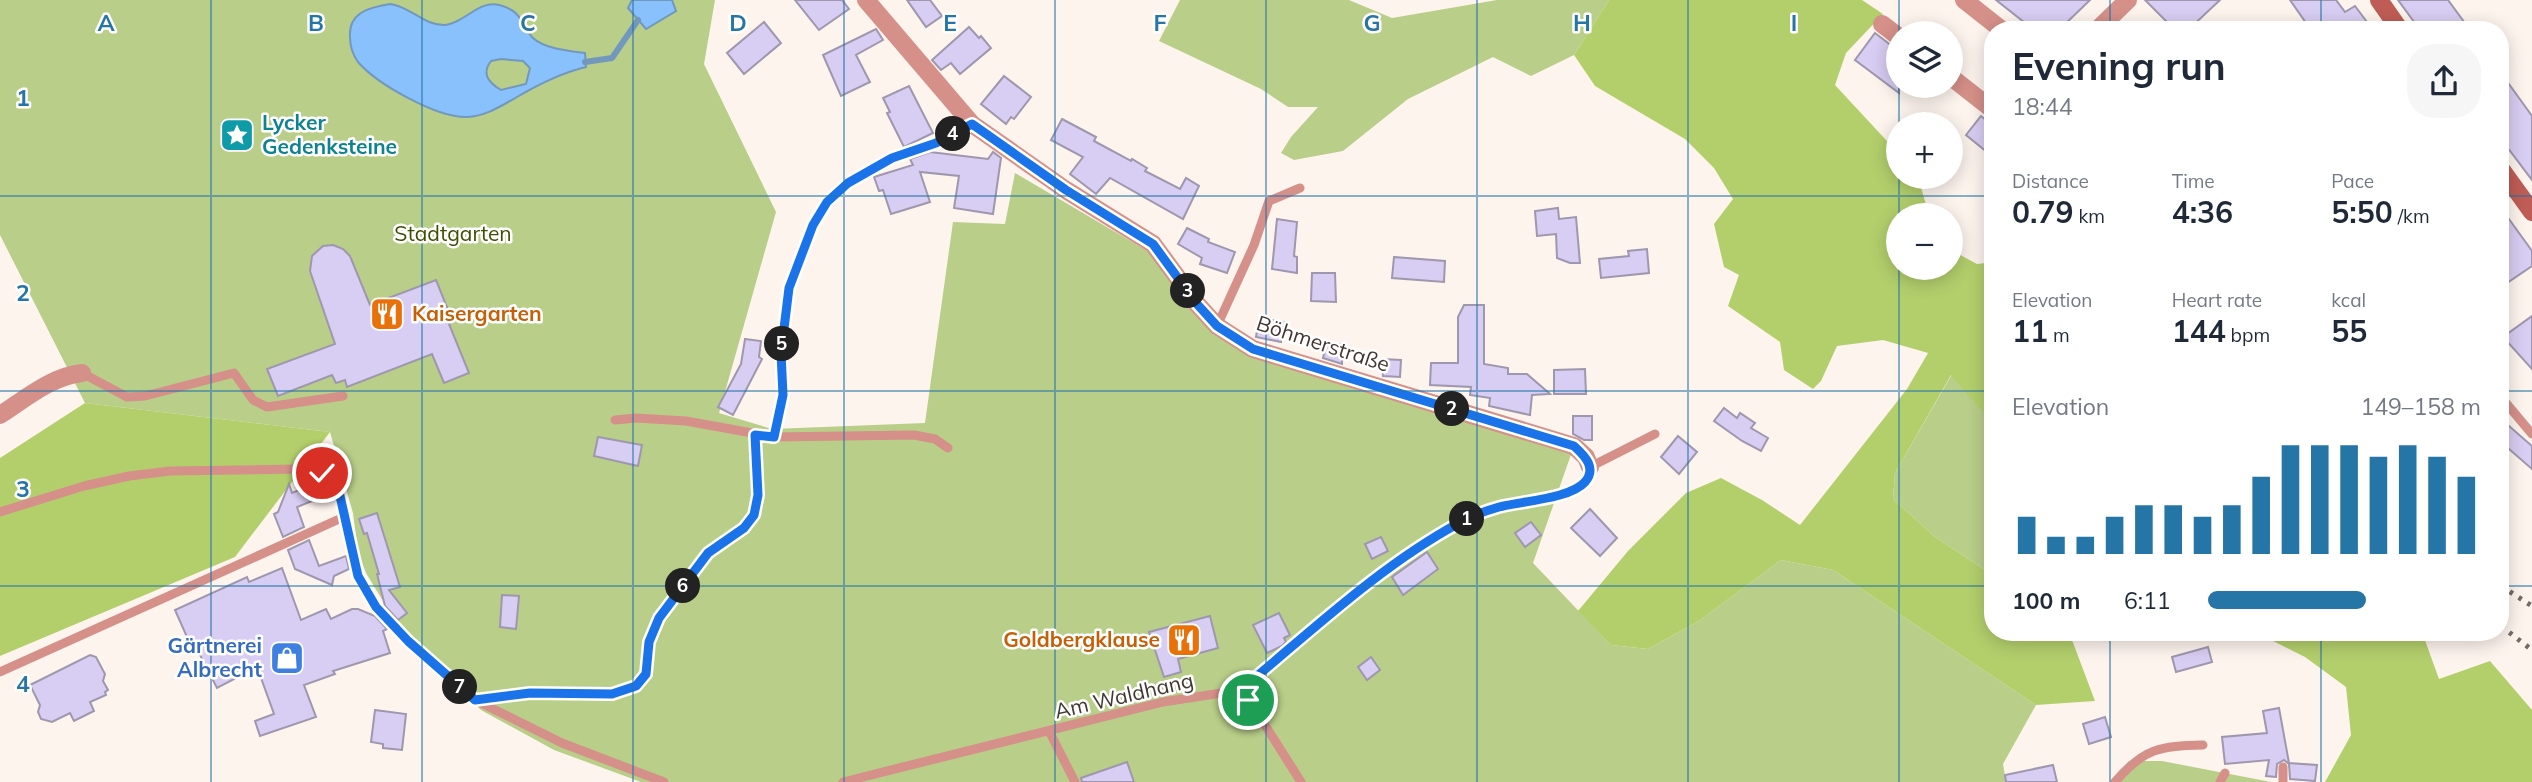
<!DOCTYPE html>
<html lang="en">
<head>
<meta charset="utf-8">
<style>
	:root { --surface:#fff; --page:#f6f6f7; --text:#1f2937; --muted:#747a83; --accent:#2675a7 }
	body { margin:0; font-family:Mulish,sans-serif; background:var(--page); color:var(--text); height:100vh; display:flex; flex-direction:column; font-size:26px; white-space:nowrap }
	* { box-sizing:border-box; margin:0 }
	p { font-size:23px; color:var(--muted) }
	.icon { flex:none; width:38px; height:38px; fill:none; stroke:currentColor; stroke-width:2; stroke-linecap:round; stroke-linejoin:round }
	.map { position:relative; flex:1; overflow:hidden }
	.details { position:absolute; left:1984px; top:21px; width:525px; height:620px; display:flex; flex-direction:column; background:var(--surface); border-radius:28px; box-shadow:0 4px 18px #0003 }
	.details>* { flex:none }
	.controls { position:absolute; left:1886px; top:21px; display:grid; gap:14px }
	.controls a { display:grid; place-items:center; width:77px; height:77px; border-radius:50%; background:var(--surface); box-shadow:0 4px 18px #0003; font-size:35px }
	.pin { position:absolute; display:grid; place-items:center; width:60px; height:60px; color:#fff; margin:-30px; border:4px solid #fff; border-radius:50%; box-shadow:0 2px 7px #0007 }
	.km { position:absolute; width:35px; height:35px; margin:-18px; border-radius:50%; background:#222; color:#fff; font-size:19px; line-height:35px; text-align:center }
	.round { display:grid; place-items:center; flex:none; width:74px; height:74px; border-radius:28px; background:var(--page) }
	.head { display:flex; align-items:center; justify-content:space-between; height:119px; padding:0 28px }
	h1 { font-size:38px; font-weight:700; line-height:52px }
	.figures { display:grid; grid-template-columns:repeat(3,1fr); gap:10px; height:119px; padding:7px 28px }
	.figures div { display:grid; align-content:center }
	.figures b { font-size:30px; font-weight:700 }
	.figures small { font-size:19px; font-weight:400 }
	.figures p { font-size:19px }
	.chart { height:196px; padding:14px 28px }
	.chart p { display:flex; justify-content:space-between }
	.chart svg { width:100%; height:126px; margin-top:7px; stroke:var(--accent); stroke-width:6 }
	ul { padding:0 28px; list-style:none; font-size:23px }
	li { display:grid; grid-template-columns:112px 84px 1fr; align-items:center; height:52px }
	li i { height:18px; border-radius:9px; background:var(--accent) }
	.map>svg:first-child { display:block }
	.green { fill:#b9ce89 }
	.forest { fill:#b3cf6c }
	.water { fill:#88c1fb; stroke:#7298be; stroke-width:2; fill-rule:evenodd }
	.lines { fill:none; stroke-linecap:round; stroke-linejoin:round }
	.stream { stroke:#7298be; stroke-width:6 }
	.building { fill:#d8cdf2; stroke:#9e97ae; stroke-width:2 }
	.lane { stroke:#d59089; stroke-width:9 }
	.street { stroke:#d59089; stroke-width:18 }
	.secondary { stroke:#bf5c55; stroke-width:18 }
	.rail { stroke:#756c66; stroke-width:5; stroke-dasharray:3.5 7; stroke-linecap:butt }
	.route-casing { stroke:#fff; stroke-width:14 }
	.route { stroke:#1a73e8; stroke-width:9 }
	.grid { fill:none; stroke:#2675a7; stroke-width:2; stroke-opacity:0.55 }
	.labels { text-anchor:middle; stroke-width:5; stroke-linejoin:round; paint-order:stroke }
	.culture-label { font-size:21px; font-weight:bold; fill:#0d838f; stroke:#fff; text-anchor:start }
	.park-label { font-size:21px; fill:#3e4e01; stroke:#fff }
	.food-label { font-size:21px; font-weight:bold; fill:#c56008; stroke:#fff; text-anchor:start }
	.street-label { font-size:21px; fill:#403731; stroke:#fff }
	.shop-label { font-size:21px; font-weight:bold; fill:#366cbe; stroke:#fff; text-anchor:end }
	.grid-label { font-size:23px; text-anchor:middle; font-weight:bold; fill:#2675a7; stroke:#fff; stroke-width:5; stroke-linejoin:round; paint-order:stroke }
</style>
</head>
<body>
<div class="map">
<svg width="2532" height="782" viewBox="0 0 2532 782">
	<rect width="100%" height="100%" fill="#fef4ee"/>
	<!-- green -->
	<g class="green">
		<polygon points="0,0 715,0 704,64 776,212 719,413 772,429 925,423 953,222 1005,224 1015,173 1151,253 1226,340 1574,446 1533,563 1611,645 1648,649 1699,621 1781,560 1833,570 2036,705 2003,764 2006,782 641,782 554,750 481,710 408,642 366,573 358,552 353,513 330,432 85,403 0,235"/>
		<polygon points="1180,0 1349,0 1392,18 1497,0 1609,0 1574,55 1531,76 1493,57 1408,99 1343,151 1294,160 1281,153 1291,137 1318,107 1288,107 1261,89 1159,41"/>
		<polygon points="1952,374 1993,424 1993,575 1935,537 1893,499 1895,473"/>
		<polygon points="2129,761 2162,761 2271,782 2110,782"/>
	</g>
	<!-- forest -->
	<g class="forest">
		<polygon points="1609,0 1862,0 1883,14 1846,53 1835,85 1899,154 1899,177 1918,177 1929,215 1899,215 1899,268 1951,268 1951,250 1977,264 1993,262 1993,424 1951,375 1895,473 1893,499 1935,537 1993,575 1993,632 2069,632 2095,701 2036,705 1833,570 1781,560 1699,621 1648,649 1611,645 1578,611 1628,551 1686,493 1721,478 1762,500 1800,525 1907,389 1928,353 1883,340 1837,346 1821,381 1813,389 1784,370 1780,342 1728,306 1739,275 1724,267 1714,224 1733,199 1714,168 1685,139 1595,86 1574,55"/>
		<polygon points="85,403 330,432 235,557 0,656 0,458"/>
		<polygon points="2255,632 2422,632 2439,679 2490,661 2532,710 2532,782 2325,782 2351,735 2346,687 2305,657"/>
	</g>
	<!-- water -->
	<g class="water">
		<polygon points="632,0 672,0 676,11 646,29 628,8"/>
		<path d="M 390,4 C 410,6 424,26 445,25 C 465,23 478,0 499,5 C 524,11 520,25 533,38 C 545,49 569,51 585,53 L 586,67 C 561,73 539,84 517,97 C 501,106 486,116 467,117 C 437,118 377,84 358,62 C 353,55 350,45 350,37 C 348,12 371,7 390,4 ZM 501,59 L 523,61 L 530,68 L 526,84 L 501,90 C 489,83 481,74 491,61 Z"/>
	</g>
	<g class="lines">
		<!-- stream -->
		<polyline class="stream" points="585,62 612,58 638,20"/>
	</g>
	<!-- building -->
	<g class="building">
		<polygon points="795,0 842,0 849,9 819,30"/>
		<polygon points="907,0 930,0 942,16 926,27"/>
		<polygon points="1996,0 2090,0 2059,30 2034,30"/>
		<polygon points="2145,0 2220,0 2188,30 2175,30"/>
		<polygon points="2290,0 2336,0 2345,12 2355,6 2373,30 2311,30"/>
		<polygon points="2398,0 2448,0 2470,30 2420,30"/>
		<polygon points="764,22 781,43 744,74 727,53"/>
		<polygon points="969,27 979,38 981,36 991,48 960,74 951,63 941,70 932,60"/>
		<polygon points="876,29 883,40 856,55 870,82 841,96 823,55"/>
		<polygon points="1875,33 1892,46 1899,48 1899,93 1855,60"/>
		<polygon points="2501,73 2532,116 2532,180 2501,139"/>
		<polygon points="1004,76 1031,97 1014,119 1011,117 1006,124 981,104"/>
		<polygon points="909,86 933,133 904,147 887,113 890,112 883,98"/>
		<polygon points="1981,116 1993,126 1993,157 1966,135"/>
		<polygon points="1062,119 1096,137 1094,141 1131,161 1132,159 1147,168 1145,171 1180,189 1186,178 1199,186 1183,219 1110,178 1096,194 1070,174 1083,157 1051,140"/>
		<polygon points="930,152 988,159 993,152 1001,158 993,214 954,208 959,176 920,172 930,202 891,214 883,190 879,191 874,177 913,165 910,159"/>
		<polygon points="1558,208 1559,219 1576,217 1580,263 1570,263 1557,258 1556,234 1537,236 1535,211"/>
		<polygon points="2501,208 2532,251 2532,266 2501,287"/>
		<polygon points="1277,219 1297,222 1294,256 1297,257 1297,273 1272,269"/>
		<polygon points="1187,228 1209,239 1208,242 1235,252 1227,273 1200,264 1202,258 1178,244"/>
		<polygon points="333,245 343,249 350,256 370,305 436,280 453,322 449,324 469,373 444,383 432,354 347,387 345,380 336,383 332,375 278,396 267,369 335,344 310,271 312,256 323,246"/>
		<polygon points="1647,249 1649,273 1601,278 1599,259 1629,256 1628,251"/>
		<polygon points="1394,257 1445,261 1444,282 1392,278"/>
		<polygon points="1312,273 1335,273 1336,302 1311,301"/>
		<polygon points="1464,305 1484,305 1484,364 1508,368 1508,374 1527,374 1550,394 1532,395 1530,415 1489,406 1490,398 1470,395 1471,387 1430,385 1431,363 1458,363 1458,317"/>
		<polygon points="2532,316 2532,369 2503,337"/>
		<polygon points="1259,318 1284,322 1281,342 1256,337"/>
		<polygon points="745,339 761,341 759,357 762,359 733,415 718,407 741,364"/>
		<polygon points="1327,342 1343,345 1342,364 1323,358"/>
		<polygon points="1382,359 1401,360 1400,377 1383,376"/>
		<polygon points="1585,369 1586,394 1554,394 1554,370"/>
		<polygon points="1724,408 1737,418 1740,413 1755,423 1751,428 1768,438 1761,451 1742,441 1714,421"/>
		<polygon points="1573,416 1592,416 1592,440 1584,440 1573,434"/>
		<polygon points="2501,419 2532,446 2532,469 2501,442"/>
		<polygon points="1678,436 1697,452 1679,474 1661,457"/>
		<polygon points="598,437 642,445 638,466 594,456"/>
		<polygon points="289,484 292,493 306,487 312,501 297,507 304,527 283,537 274,514 278,512"/>
		<polygon points="1590,509 1617,538 1600,556 1571,528"/>
		<polygon points="377,513 400,587 389,590 407,613 398,620 385,606 377,574 379,574 367,533 364,534 359,519"/>
		<polygon points="1531,522 1541,535 1525,547 1515,533"/>
		<polygon points="1381,537 1388,551 1372,559 1365,544"/>
		<polygon points="309,540 319,566 346,556 349,569 334,576 332,585 295,569 288,550"/>
		<polygon points="1427,552 1438,569 1403,595 1392,577"/>
		<polygon points="282,568 301,620 326,609 331,619 352,609 358,609 375,616 387,629 383,631 390,653 333,671 335,674 304,685 316,717 260,736 255,721 274,714 257,667 217,688 198,651 194,653 175,610 247,577 249,582"/>
		<polygon points="502,595 519,596 516,629 500,627"/>
		<polygon points="1279,613 1290,635 1284,638 1286,642 1282,646 1267,653 1253,625"/>
		<polygon points="1210,616 1218,648 1178,659 1181,672 1164,677 1149,632"/>
		<polygon points="2208,647 2212,662 2176,672 2172,657"/>
		<polygon points="90,655 96,657 105,674 103,681 108,690 105,692 106,695 90,702 94,711 74,721 70,713 52,722 41,719 38,712 40,705 30,685"/>
		<polygon points="1371,657 1380,670 1367,680 1358,667"/>
		<polygon points="2279,708 2289,763 2317,765 2315,781 2290,779 2289,764 2284,760 2277,764 2276,777 2266,776 2269,760 2225,764 2222,737 2267,733 2263,711"/>
		<polygon points="375,710 406,714 402,750 383,748 383,744 371,742"/>
		<polygon points="2105,717 2111,737 2089,744 2083,724"/>
		<polygon points="1127,762 1134,782 1082,782 1081,778"/>
		<polygon points="2053,765 2057,782 2006,782 2005,775"/>
	</g>
	<g class="lines">
		<!-- lane -->
		<g class="lane">
			<polyline points="1217,326 1254,245 1269,201 1300,188"/>
			<polyline points="82,373 127,397 145,396 234,373 253,400 267,407 343,396"/>
			<polyline points="2501,397 2532,434"/>
			<polyline points="615,420 636,418 686,421 774,437 914,435 935,439 948,448"/>
			<polyline points="774,437 783,395 781,353 789,288 813,225 827,202 848,183 892,158 936,143 972,124"/>
			<polyline points="0,512 84,486 129,476 170,471 297,469 322,473 338,487 358,576 376,607 408,641 475,700 562,743 664,782"/>
			<polyline points="0,672 346,516"/>
			<polyline points="1241,696 1250,682 1363,587 1459,523 1499,507 1576,489 1587,480 1590,467 1655,434"/>
			<polyline points="477,700 530,693 612,694 636,686 646,674 649,642 659,618 708,553 744,528 754,515 758,495 755,435"/>
			<polyline points="1049,731 1075,782"/>
			<polyline points="843,782 1163,702 1228,692 1241,696 1253,706 1301,782"/>
			<path d="M 2115,782 C 2144,748 2160,746 2203,745"/>
			<polyline points="2220,782 2225,773"/>
			<polyline points="2283,782 2283,767"/>
		</g>
		<!-- street -->
		<g class="street">
			<polyline points="866,0 972,124 1066,190 1153,244 1197,304 1217,326 1253,349 1574,446 1586,457 1590,467"/>
			<polyline points="1964,0 2002,30"/>
			<polyline points="1882,24 1899,37"/>
			<polyline points="2097,30 2128,0"/>
			<polyline points="1951,77 1993,110"/>
			<path d="M 0,415 C 25,399 52,376 82,373"/>
		</g>
		<!-- secondary -->
		<g class="secondary">
			<polyline points="2379,0 2400,30"/>
			<polyline points="2501,169 2532,212"/>
		</g>
		<!-- rail -->
		<g class="rail">
			<polyline points="2501,586 2532,606"/>
			<polyline points="2501,626 2532,650"/>
		</g>
	</g>
	<g class="lines">
		<!-- route casing -->
		<g class="route-casing">
			<path id="route" d="M 322,473 L 338,487 L 358,576 L 376,607 L 408,641 L 475,700 L 530,693 L 612,694 L 636,686 L 646,674 L 649,642 L 659,618 L 708,553 L 744,528 L 754,515 L 758,495 L 755,435 L 774,437 L 783,395 L 781,353 L 789,288 L 813,225 L 827,202 L 848,183 L 892,158 L 936,143 L 972,124 L 1066,190 L 1153,244 L 1197,304 L 1217,326 L 1253,349 L 1574,446 C 1585,456 1597,468 1585,482 C 1570,499 1521,501 1499,507 C 1485,511 1471,516 1459,523 C 1382,565 1317,626 1250,682 L 1241,695 L 1248,700"/>
		</g>
		<!-- route -->
		<use href="#route" class="route"/>
	</g>
	<!-- grid -->
	<path class="grid" d="M 211,0 L 211,782M 422,0 L 422,782M 633,0 L 633,782M 844,0 L 844,782M 1055,0 L 1055,782M 1266,0 L 1266,782M 1477,0 L 1477,782M 1688,0 L 1688,782M 1899,0 L 1899,33M 2110,0 L 2110,30M 2321,0 L 2321,30M 1899,86 L 1899,124M 1899,177 L 1899,215M 0,196 L 1993,196M 2501,196 L 2532,196M 1899,268 L 1899,782M 0,391 L 1993,391M 2501,391 L 2532,391M 0,586 L 1993,586M 2501,586 L 2532,586M 2110,632 L 2110,782M 2321,632 L 2321,782"/>
	<!-- icons -->
	<defs>
		<g id="sight-square" transform="scale(1.75)"><rect x="-9" y="-9" width="18" height="18" rx="4" fill="#0f9aa8" stroke="#fff"/><path d="M0-6L1.8-2.2L6-1.7L2.9 1.2L3.7 5.4L0 3.3L-3.7 5.4L-2.9 1.2L-6-1.7L-1.8-2.2Z" fill="#fff"/></g>
		<g id="restaurant-square" transform="scale(1.75)"><rect x="-9" y="-9" width="18" height="18" rx="4" fill="#e8710a" stroke="#fff"/><path d="M-5-6h1v4h1v-4h1v4h1v-4h1v5L-1.5 .5V6h-2V.5L-5-1ZM5-6V6H3V1.5H1.5Q1.5-4 5-6Z" fill="#fff"/></g>
		<g id="shop-square" transform="scale(1.75)"><rect x="-9" y="-9" width="18" height="18" rx="4" fill="#3f7fe0" stroke="#fff"/><path d="M-5-2.5h2.3a2.7 3.5 0 0 1 5.4 0H5L5.5 6h-11ZM-1.5-2.5h3a1.5 2.3 0 0 0-3 0Z" fill="#fff"/></g>
	</defs>
	<g fill-rule="evenodd">
		<use href="#sight-square" x="237" y="135"/>
		<use href="#restaurant-square" x="387" y="314"/>
		<use href="#restaurant-square" x="1184" y="640"/>
		<use href="#shop-square" x="287" y="658"/>
	</g>
	<g class="labels">
		<!-- culture labels -->
		<g class="culture-label">
			<text x="262" y="130">Lycker<tspan x="262" dy="24">Gedenksteine</tspan></text>
		</g>
		<!-- park labels -->
		<g class="park-label">
			<text x="453" y="241">Stadtgarten</text>
		</g>
		<!-- food labels -->
		<g class="food-label">
			<text x="412" y="321">Kaisergarten</text>
			<text x="1160" y="647" text-anchor="end">Goldbergklause</text>
		</g>
		<!-- street labels -->
		<g class="street-label">
			<text transform="translate(1323 344) rotate(18)" y="7">Böhmerstraße</text>
			<text transform="translate(1124 696) rotate(-13)" y="7">Am Waldhang</text>
		</g>
		<!-- shop labels -->
		<g class="shop-label">
			<text x="262" y="653">Gärtnerei<tspan x="262" dy="24">Albrecht</tspan></text>
		</g>
	</g>
	<g class="grid-label">
		<text x="106" y="31">A</text>
		<text x="316" y="31">B</text>
		<text x="528" y="31">C</text>
		<text x="738" y="31">D</text>
		<text x="950" y="31">E</text>
		<text x="1160" y="31">F</text>
		<text x="1372" y="31">G</text>
		<text x="1582" y="31">H</text>
		<text x="1794" y="31">I</text>
		<text x="23" y="106">1</text>
		<text x="23" y="301">2</text>
		<text x="23" y="497">3</text>
		<text x="23" y="692">4</text>
	</g>
</svg>
<div class="controls">
<a><svg class="icon" aria-label="layers" viewBox="0 0 24 24"><path d="M12 4l9 5-9 5-9-5zM3 14l9 5 9-5"/></svg></a>
<a>+</a>
<a>−</a>
</div>
<div class="pin" style="left:1248px;top:700px;background:#1e9e55"><svg class="icon" aria-label="arrive" viewBox="0 0 24 24"><path d="M6 21V4h12l-3 4 3 4H6"/></svg></div>
<div class="pin" style="left:322px;top:473px;background:#d93025"><svg class="icon" aria-label="check" viewBox="0 0 24 24"><path d="M5 12l5 5 9-10"/></svg></div>
<b class="km" style="left:1467px;top:519px">1</b>
<b class="km" style="left:1452px;top:409px">2</b>
<b class="km" style="left:1188px;top:291px">3</b>
<b class="km" style="left:953px;top:134px">4</b>
<b class="km" style="left:782px;top:344px">5</b>
<b class="km" style="left:683px;top:586px">6</b>
<b class="km" style="left:460px;top:687px">7</b>
<section class="details">
<div class="head"><div><h1>Evening run</h1><p>18:44</p></div><a class="round"><svg class="icon" aria-label="share" viewBox="0 0 24 24"><path d="M12 15V3M7 8l5-5 5 5M5 13v7h14v-7"/></svg></a></div>
<div class="figures">
<div><p>Distance</p><b>0.79<small> km</small></b></div>
<div><p>Time</p><b>4:36</b></div>
<div><p>Pace</p><b>5:50<small> /km</small></b></div>
</div>
<div class="figures">
<div><p>Elevation</p><b>11<small> m</small></b></div>
<div><p>Heart rate</p><b>144<small> bpm</small></b></div>
<div><p>kcal</p><b>55</b></div>
</div>
<div class="chart"><p><span>Elevation</span>149–158 m</p>
<svg viewBox="0 0 160 44" preserveAspectRatio="none"><path d="M5 44V31M15 44V38M25 44V38M35 44V31M45 44V27M55 44V27M65 44V31M75 44V27M85 44V17M95 44V6M105 44V6M115 44V6M125 44V10M135 44V6M145 44V10M155 44V17"/></svg>
</div>
<ul>
<li><b>100 m</b>6:11<i style="width:58%"></i></li>
</ul>
</section>
</div>
</body>
</html>
